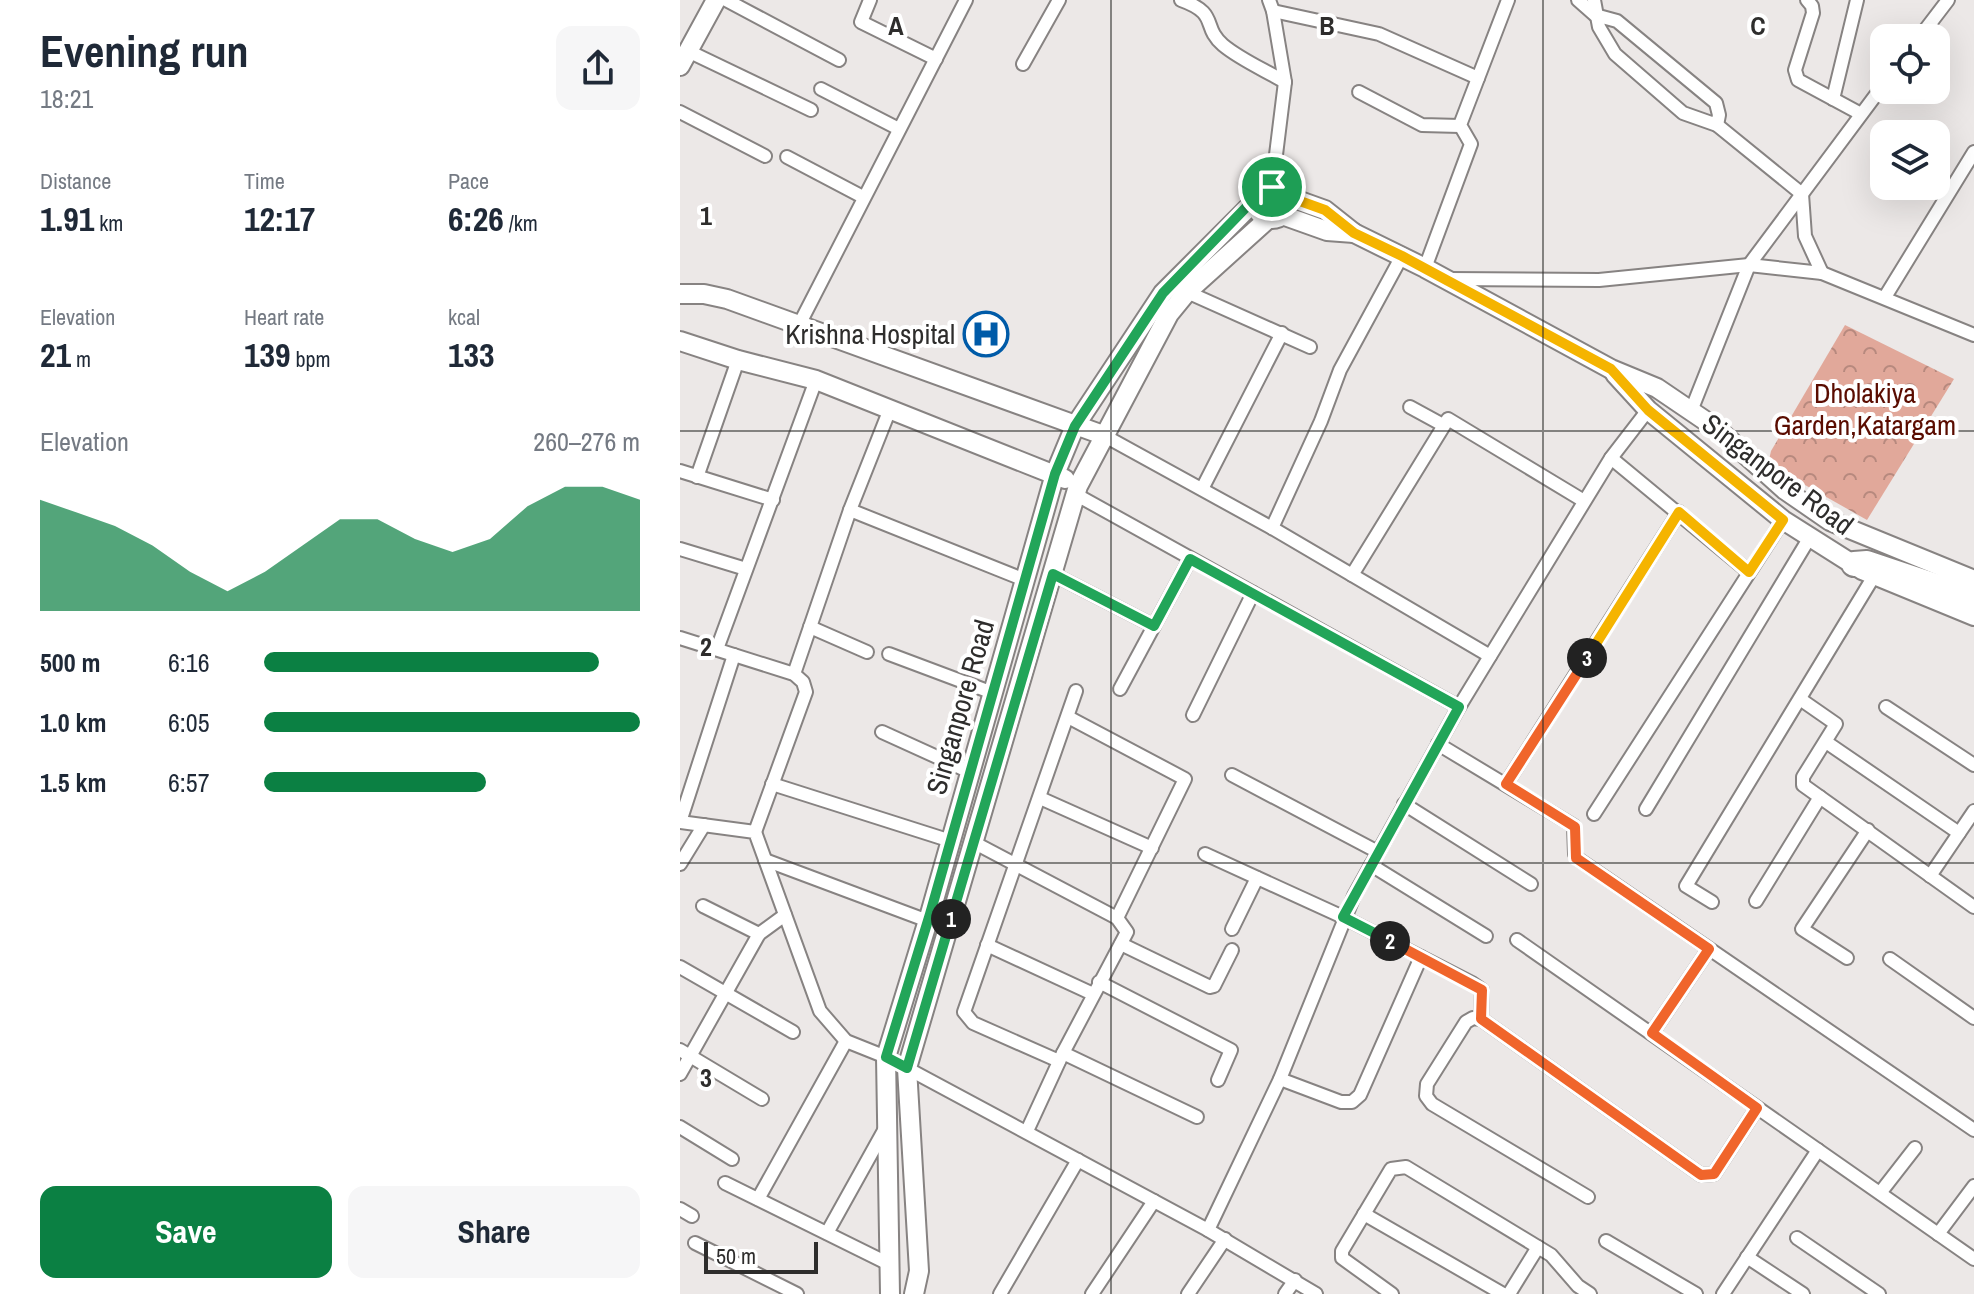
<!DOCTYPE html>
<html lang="en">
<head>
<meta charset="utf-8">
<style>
	:root { --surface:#fff; --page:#f6f6f7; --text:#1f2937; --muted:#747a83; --accent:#0b8043 }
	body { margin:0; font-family:"Archivo Narrow",sans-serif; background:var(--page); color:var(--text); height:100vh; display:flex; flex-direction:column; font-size:30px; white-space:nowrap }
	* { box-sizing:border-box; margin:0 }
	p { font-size:26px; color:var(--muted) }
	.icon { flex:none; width:44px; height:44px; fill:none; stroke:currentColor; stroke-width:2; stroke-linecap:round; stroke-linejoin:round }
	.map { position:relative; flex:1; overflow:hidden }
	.drawer { display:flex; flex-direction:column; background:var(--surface); width:680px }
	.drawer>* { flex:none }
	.fabs { position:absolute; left:1190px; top:24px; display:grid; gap:16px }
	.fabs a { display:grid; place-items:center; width:80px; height:80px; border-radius:16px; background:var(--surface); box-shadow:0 8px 32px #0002; font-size:40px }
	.scale { position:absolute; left:24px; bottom:20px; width:114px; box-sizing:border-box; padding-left:8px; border:4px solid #2e2d2c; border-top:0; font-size:22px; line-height:28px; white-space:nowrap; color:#2e2d2c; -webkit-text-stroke:6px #fff; paint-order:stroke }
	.pin { position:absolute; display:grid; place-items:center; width:68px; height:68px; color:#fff; margin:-34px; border:4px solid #fff; border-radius:50%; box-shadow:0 2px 8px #0007 }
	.km { position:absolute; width:40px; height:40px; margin:-20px; border-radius:50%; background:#222; color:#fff; font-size:22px; line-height:40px; text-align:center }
	.round { display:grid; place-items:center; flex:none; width:84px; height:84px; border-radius:16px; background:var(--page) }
	.head { display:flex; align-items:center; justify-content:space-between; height:136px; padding:0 40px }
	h1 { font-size:44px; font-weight:700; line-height:60px }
	.stats { display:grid; grid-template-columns:repeat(3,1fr); gap:12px; height:136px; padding:8px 40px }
	.stats div { display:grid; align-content:center }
	.stats b { font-size:34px; font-weight:700 }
	.stats small { font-size:22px; font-weight:400 }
	.stats p { font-size:22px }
	.chart { height:224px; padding:16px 40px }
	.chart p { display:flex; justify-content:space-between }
	.chart svg { width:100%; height:144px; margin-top:8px; fill:var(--accent); opacity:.7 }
	.button { display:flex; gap:16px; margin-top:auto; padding:16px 40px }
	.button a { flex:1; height:92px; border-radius:16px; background:var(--accent); color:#fff; font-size:32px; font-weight:700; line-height:92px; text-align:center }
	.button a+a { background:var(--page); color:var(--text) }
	ul { padding:0 40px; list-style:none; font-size:26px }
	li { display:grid; grid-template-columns:128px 96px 1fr; align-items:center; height:60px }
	li i { height:20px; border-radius:10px; background:var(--accent) }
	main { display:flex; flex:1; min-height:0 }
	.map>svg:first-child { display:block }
	.forest { fill:url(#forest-crowns) }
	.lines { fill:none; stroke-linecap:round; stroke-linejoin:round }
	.street-casing { stroke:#878382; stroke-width:16 }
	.secondary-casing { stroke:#878382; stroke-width:22 }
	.highway-casing { stroke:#878382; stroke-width:28 }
	.street { stroke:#fff; stroke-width:12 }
	.secondary { stroke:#fff; stroke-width:18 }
	.highway { stroke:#fff; stroke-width:24 }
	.split-1-casing { stroke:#fff; stroke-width:16 }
	.split-2-casing { stroke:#fff; stroke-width:16 }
	.split-3-casing { stroke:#fff; stroke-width:16 }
	.split-4-casing { stroke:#fff; stroke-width:16 }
	.split-1 { stroke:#22a559; stroke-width:10 }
	.split-2 { stroke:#22a559; stroke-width:10 }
	.split-3 { stroke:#f0652b; stroke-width:10 }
	.split-4 { stroke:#f5b400; stroke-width:10 }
	.grid { fill:none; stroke:#2e2d2c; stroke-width:2; stroke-opacity:0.55 }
	.labels { text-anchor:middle; stroke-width:8; stroke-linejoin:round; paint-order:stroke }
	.poi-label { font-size:28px; fill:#2e2d2c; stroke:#fff; text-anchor:end }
	.park-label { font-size:28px; fill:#5a0c00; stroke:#fff }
	.street-label { font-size:28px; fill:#2e2d2c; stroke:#fff }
	.grid-label { font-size:26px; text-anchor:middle; font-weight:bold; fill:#2e2d2c; stroke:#fff; stroke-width:8; stroke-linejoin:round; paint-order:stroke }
</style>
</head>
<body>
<main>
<section class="drawer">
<div class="head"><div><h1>Evening run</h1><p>18:21</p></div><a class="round"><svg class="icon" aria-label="share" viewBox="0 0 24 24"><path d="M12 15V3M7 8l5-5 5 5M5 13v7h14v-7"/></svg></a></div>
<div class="stats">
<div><p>Distance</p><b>1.91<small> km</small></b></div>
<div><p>Time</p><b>12:17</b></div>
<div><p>Pace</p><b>6:26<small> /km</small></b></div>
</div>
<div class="stats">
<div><p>Elevation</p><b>21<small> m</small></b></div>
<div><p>Heart rate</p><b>139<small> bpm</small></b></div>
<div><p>kcal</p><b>133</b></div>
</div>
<div class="chart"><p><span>Elevation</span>260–276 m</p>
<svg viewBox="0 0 160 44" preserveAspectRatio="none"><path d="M0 44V10L10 14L20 18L30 24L40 32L50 38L60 32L70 24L80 16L90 16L100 22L110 26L120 22L130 12L140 6L150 6L160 10V44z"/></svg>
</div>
<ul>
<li><b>500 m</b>6:16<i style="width:89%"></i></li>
<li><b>1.0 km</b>6:05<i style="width:100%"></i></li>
<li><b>1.5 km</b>6:57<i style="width:59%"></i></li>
</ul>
<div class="button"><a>Save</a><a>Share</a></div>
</section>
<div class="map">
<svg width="1294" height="1294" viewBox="0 0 1294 1294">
	<defs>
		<pattern id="forest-crowns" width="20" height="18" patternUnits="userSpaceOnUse" patternTransform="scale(2)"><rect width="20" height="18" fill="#e1a89a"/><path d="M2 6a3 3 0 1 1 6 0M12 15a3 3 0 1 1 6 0" fill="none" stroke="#b7897e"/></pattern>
	</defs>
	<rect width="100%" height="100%" fill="#ece8e7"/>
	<!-- forest -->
	<polygon class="forest" points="1165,325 1274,379 1187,520 1088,464 1091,451"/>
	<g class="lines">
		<!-- street casing -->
		<g class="street-casing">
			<g id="street">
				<polyline points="46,0 159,60"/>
				<polyline points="190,0 181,22 256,59"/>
				<path d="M 501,0 C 540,14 521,26 543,45 C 561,60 585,70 605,82"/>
				<polyline points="589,0 593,11 605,82 592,187"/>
				<polyline points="898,0 915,15 937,21 1036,103 1039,115 1037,125"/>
				<polyline points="914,0 919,27 935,54 1003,113 1037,125 1122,194 1125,236 1142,273"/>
				<polyline points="1127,0 1132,6 1133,13 1115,70 1118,80 1181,114"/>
				<polyline points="593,11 699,34 798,78"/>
				<polyline points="1239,38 1268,0"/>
				<polyline points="8,51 131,110"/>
				<polyline points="343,64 379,0"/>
				<polyline points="141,89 219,129"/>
				<polyline points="679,92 742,125 780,126"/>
				<polyline points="1153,99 1177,0"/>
				<polyline points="0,112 85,156"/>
				<polyline points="107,157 183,197"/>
				<polyline points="745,268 791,144 780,125 828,0"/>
				<polyline points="768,279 919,280 1069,265 1142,273 1294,335"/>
				<polyline points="507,292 630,347"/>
				<polyline points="1205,297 1294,152"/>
				<polyline points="119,325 286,0"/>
				<polyline points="730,407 763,425"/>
				<polyline points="1011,411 1069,265 1204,84"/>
				<polyline points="423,435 592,528 810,656"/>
				<polyline points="931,458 1069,572"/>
				<polyline points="0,471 93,500"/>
				<polyline points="17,477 58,360"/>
				<polyline points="522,489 602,333"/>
				<polyline points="395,494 779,707"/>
				<polyline points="170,510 345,580"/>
				<polyline points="592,528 641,421 660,370 722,256"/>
				<polyline points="0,549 66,569"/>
				<polyline points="373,574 474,626"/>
				<polyline points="672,575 768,419 904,501"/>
				<polyline points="130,627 187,652"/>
				<polyline points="0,638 114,674 123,682 126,692 75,832"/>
				<polyline points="37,649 136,380"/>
				<polyline points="209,654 313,693"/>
				<polyline points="114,674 170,510 210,409"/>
				<polyline points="440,689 510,559"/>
				<polyline points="1120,699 1156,724 1123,777 1123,785 1294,907"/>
				<polyline points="1206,707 1294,765"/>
				<polyline points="513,715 573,593"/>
				<polyline points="202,732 290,772"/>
				<polyline points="1146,742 1279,833"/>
				<polyline points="758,744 894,826 895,854 898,859 1294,1130"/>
				<polyline points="552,775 698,852"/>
				<polyline points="92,784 271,841"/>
				<polyline points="826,784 999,512"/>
				<polyline points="360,798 472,848"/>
				<polyline points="724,804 851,884"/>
				<polyline points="966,809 1130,537"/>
				<polyline points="914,814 1103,520"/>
				<polyline points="0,822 75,832 140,1011 166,1041 206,1057 528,1230 600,1079 674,896 779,707 931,458 968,410"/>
				<polyline points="0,822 54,655"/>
				<polyline points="293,842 437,918"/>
				<polyline points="525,854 663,917 792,983 802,990 801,1019"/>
				<polyline points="85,860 248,921"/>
				<polyline points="0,864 24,825"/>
				<polyline points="691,865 806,936"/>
				<polyline points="1250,876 1294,811"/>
				<polyline points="1076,901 1140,797"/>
				<polyline points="1032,902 1006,886 1194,576"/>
				<polyline points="23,906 79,934"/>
				<polyline points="552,929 577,878"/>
				<polyline points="837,940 1294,1259"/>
				<polyline points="441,944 530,987 534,986 552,950"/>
				<polyline points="307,945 413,994"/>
				<polyline points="1167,958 1122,929 1188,830"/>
				<polyline points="1210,959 1294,1018"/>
				<polyline points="0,967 113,1032"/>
				<polyline points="419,982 551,1050 538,1080"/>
				<polyline points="972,1033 1029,949"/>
				<polyline points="0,1050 82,1099"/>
				<polyline points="383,1053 517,1117"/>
				<polyline points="379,1061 293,1023 284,1012 396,691"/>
				<polyline points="0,1074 79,934 105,915"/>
				<polyline points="600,1079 661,1102 672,1102 680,1095 741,957"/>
				<polyline points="0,1127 52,1159"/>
				<polyline points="347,1131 383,1053 447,932 437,918 505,779 388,717"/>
				<polyline points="45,1183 209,1264"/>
				<polyline points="1200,1193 1235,1148"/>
				<polyline points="908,1197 752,1104 746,1096 747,1084 786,1022 793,1018 801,1019 1021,1175 1034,1174 1077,1108"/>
				<polyline points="78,1199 166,1041"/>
				<polyline points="0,1209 12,1216"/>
				<polyline points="684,1214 823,1294"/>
				<polyline points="528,1230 636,1294"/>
				<polyline points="147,1233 206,1127"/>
				<polyline points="1258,1234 1294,1186"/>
				<polyline points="1117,1238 1199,1294"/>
				<polyline points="926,1241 1016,1294"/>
				<polyline points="15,1243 117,1294"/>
				<polyline points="1067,1257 1123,1294"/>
				<polyline points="320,1294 398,1160"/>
				<polyline points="412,1294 474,1201"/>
				<polyline points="508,1294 545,1239"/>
				<polyline points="605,1294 615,1280"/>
				<polyline points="712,1294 662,1258 662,1251 711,1169 726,1167 871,1255 898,1286 910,1294"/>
				<polyline points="829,1294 858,1247"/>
				<polyline points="1043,1294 1138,1150"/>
			</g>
		</g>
		<!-- secondary casing -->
		<g class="secondary-casing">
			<g id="secondary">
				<polyline points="0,66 36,0"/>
				<circle cx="592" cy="203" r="16"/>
				<polyline points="606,196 645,210 674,233 745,268 931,369 977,388 1036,428 1105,490 1150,521 1294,580"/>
				<polyline points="602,215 647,231 674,233"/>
				<polyline points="0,294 24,294 47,299 423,435"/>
				<polyline points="0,341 58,360 136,380 385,479"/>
				<polyline points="935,374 968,410 1103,520 1182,570 1294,616"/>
				<polyline points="210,1294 206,1057 250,914 375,474 395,426 483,293 577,199"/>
				<polyline points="234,1294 239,1271 227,1068 398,486 489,314 507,292 588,219"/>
			</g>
		</g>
		<!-- highway casing -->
		<g class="highway-casing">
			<polyline id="highway" points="1174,564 1187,563 1294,599"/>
		</g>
		<!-- street -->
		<use href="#street" class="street"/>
		<!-- secondary -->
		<use href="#secondary" class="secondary"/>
		<!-- highway -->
		<use href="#highway" class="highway"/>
	</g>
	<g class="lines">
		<!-- split-1 casing -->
		<g class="split-1-casing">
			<polyline id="split-1" points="271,919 227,1068 206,1057 250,914 375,474 395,426 483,293 582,191 592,187"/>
		</g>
		<!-- split-2 casing -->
		<g class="split-2-casing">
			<polyline id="split-2" points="271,919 373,574 474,626 510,559 779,707 663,917 710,941"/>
		</g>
		<!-- split-3 casing -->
		<g class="split-3-casing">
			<polyline id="split-3" points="710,941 802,990 801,1019 1021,1175 1034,1174 1077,1108 972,1033 1029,949 896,858 895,827 826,784 907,658"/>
		</g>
		<!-- split-4 casing -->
		<g class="split-4-casing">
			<polyline id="split-4" points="592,187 606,196 645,210 674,233 722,256 931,369 968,410 1103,520 1069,572 999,512 907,658"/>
		</g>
		<!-- split-1 -->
		<use href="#split-1" class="split-1"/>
		<!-- split-2 -->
		<use href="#split-2" class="split-2"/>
		<!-- split-3 -->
		<use href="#split-3" class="split-3"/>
		<!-- split-4 -->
		<use href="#split-4" class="split-4"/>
	</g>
	<!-- grid -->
	<path class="grid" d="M 431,0 L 431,1294M 863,0 L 863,1294M 0,431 L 1294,431M 0,863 L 1294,863"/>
	<!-- icons -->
	<defs>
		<g id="hospital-ring" transform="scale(2.3)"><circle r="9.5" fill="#fff" stroke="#005ba8" stroke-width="1.5"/><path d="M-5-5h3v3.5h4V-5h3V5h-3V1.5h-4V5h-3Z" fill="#005ba8"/></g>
	</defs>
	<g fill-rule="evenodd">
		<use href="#hospital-ring" x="306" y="334"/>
	</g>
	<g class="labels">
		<!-- poi labels -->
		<g class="poi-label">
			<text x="275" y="344">Krishna Hospital</text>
		</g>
		<!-- park labels -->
		<g class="park-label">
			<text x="1185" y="403">Dholakiya<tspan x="1185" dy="32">Garden,Katargam</tspan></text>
		</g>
		<!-- street labels -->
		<g class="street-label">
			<text transform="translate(1098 474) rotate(37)" y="10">Singanpore Road</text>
			<text transform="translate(280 707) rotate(-74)" y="10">Singanpore Road</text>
		</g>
	</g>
	<g class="grid-label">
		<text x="216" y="35">A</text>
		<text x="647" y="35">B</text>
		<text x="1078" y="35">C</text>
		<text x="26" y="225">1</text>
		<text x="26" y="656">2</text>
		<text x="26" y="1087">3</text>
	</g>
</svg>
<div class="fabs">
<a><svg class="icon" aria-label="locate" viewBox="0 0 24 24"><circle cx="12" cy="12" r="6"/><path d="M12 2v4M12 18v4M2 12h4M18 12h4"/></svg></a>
<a><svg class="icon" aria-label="layers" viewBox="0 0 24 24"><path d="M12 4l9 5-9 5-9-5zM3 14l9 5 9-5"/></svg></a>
</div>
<div class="scale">50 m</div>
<div class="pin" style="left:592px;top:187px;background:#1e9e55"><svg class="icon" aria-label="arrive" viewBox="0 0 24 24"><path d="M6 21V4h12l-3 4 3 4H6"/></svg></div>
<b class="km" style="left:271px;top:919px">1</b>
<b class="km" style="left:710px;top:941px">2</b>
<b class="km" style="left:907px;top:658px">3</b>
</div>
</main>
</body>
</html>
